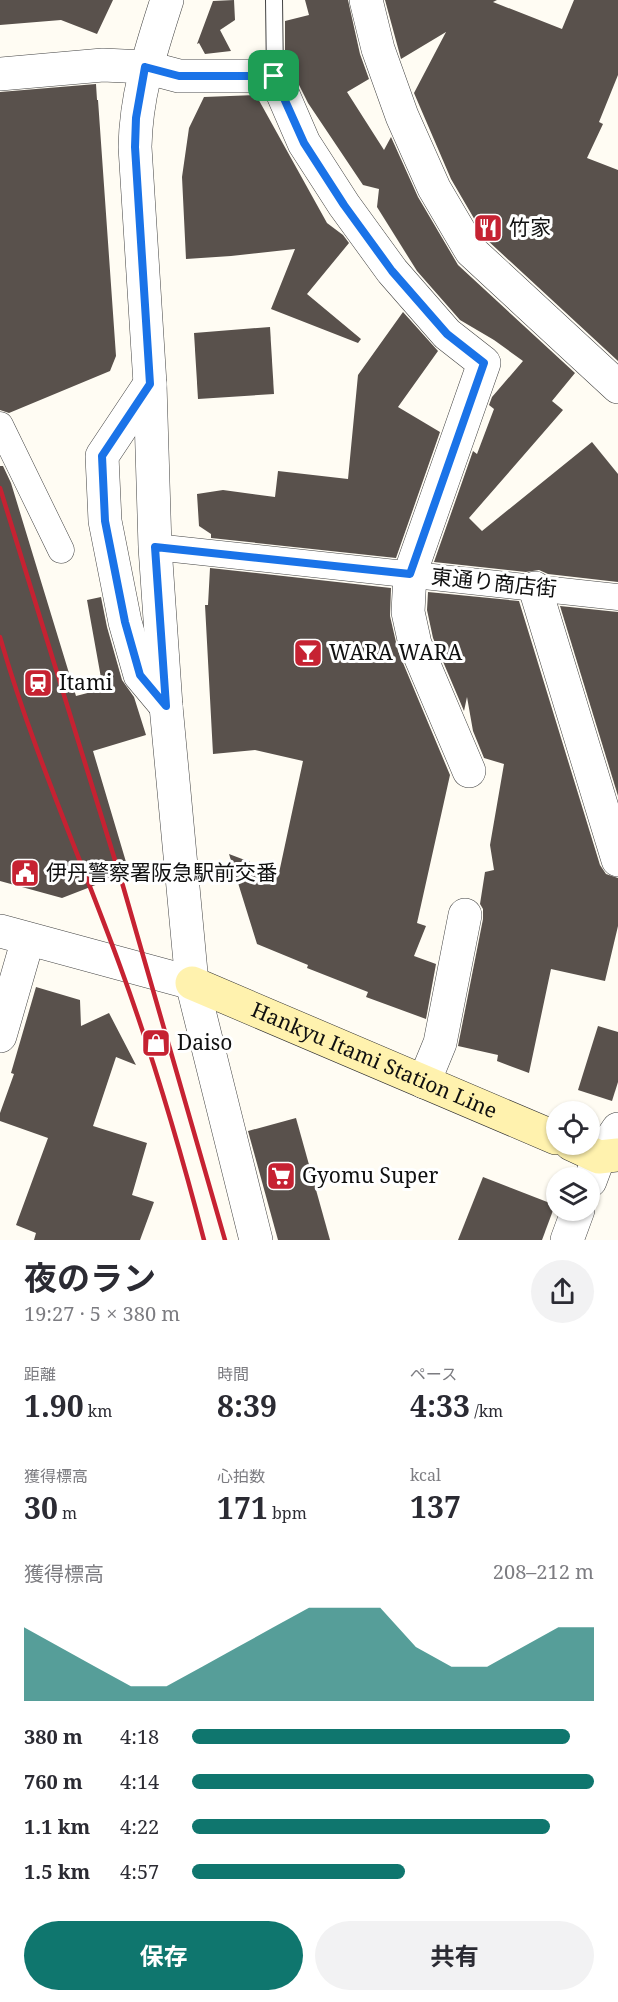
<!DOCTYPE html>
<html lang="ja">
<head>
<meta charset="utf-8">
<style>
	:root { --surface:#fff; --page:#f2f2f3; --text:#2b2b33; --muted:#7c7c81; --accent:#0f766e }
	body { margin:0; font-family:"Noto Serif","Noto Sans JP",serif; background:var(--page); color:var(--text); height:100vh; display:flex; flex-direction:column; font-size:22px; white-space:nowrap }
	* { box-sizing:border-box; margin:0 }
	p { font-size:20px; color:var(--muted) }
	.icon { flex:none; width:33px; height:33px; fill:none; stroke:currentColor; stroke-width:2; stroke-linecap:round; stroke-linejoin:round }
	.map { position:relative; height:1240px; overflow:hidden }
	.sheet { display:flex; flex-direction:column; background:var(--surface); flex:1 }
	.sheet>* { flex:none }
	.tools { position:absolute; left:546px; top:1101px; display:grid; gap:12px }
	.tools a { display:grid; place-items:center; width:54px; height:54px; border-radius:50%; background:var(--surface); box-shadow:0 2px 4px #0004; font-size:30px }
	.pin { position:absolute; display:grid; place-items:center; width:51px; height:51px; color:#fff; margin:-26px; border-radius:12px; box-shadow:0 3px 9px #0006 }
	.round { display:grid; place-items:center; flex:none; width:63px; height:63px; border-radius:32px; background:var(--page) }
	.summary { display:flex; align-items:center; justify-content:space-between; height:102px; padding:0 24px }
	h1 { font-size:33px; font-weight:700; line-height:45px }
	.figures { display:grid; grid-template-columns:repeat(3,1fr); gap:9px; height:102px; padding:6px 24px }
	.figures div { display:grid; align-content:center }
	.figures b { font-size:30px; font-weight:700 }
	.figures small { font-size:16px; font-weight:400 }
	.figures p { font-size:16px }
	.chart { height:168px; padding:12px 24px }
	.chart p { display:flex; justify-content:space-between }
	.chart svg { width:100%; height:108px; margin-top:6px; fill:var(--accent); opacity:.7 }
	.cta { display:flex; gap:12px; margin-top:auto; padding:12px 24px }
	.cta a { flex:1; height:69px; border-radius:36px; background:var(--accent); color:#fff; font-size:24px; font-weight:700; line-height:69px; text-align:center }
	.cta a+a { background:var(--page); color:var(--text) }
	ul { padding:0 24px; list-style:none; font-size:20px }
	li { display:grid; grid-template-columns:96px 72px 1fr; align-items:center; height:45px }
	li i { height:15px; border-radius:8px; background:var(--accent) }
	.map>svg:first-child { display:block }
	.building { fill:#59514c }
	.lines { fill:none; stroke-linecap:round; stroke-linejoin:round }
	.service-casing { stroke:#434343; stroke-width:18 }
	.pedestrian-casing { stroke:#434343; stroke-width:27 }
	.minor-casing { stroke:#434343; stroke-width:34 }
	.tertiary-casing { stroke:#434343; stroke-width:34 }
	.secondary-casing { stroke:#323232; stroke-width:34 }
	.service { stroke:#fff; stroke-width:16 }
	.pedestrian { stroke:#fff; stroke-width:26 }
	.minor { stroke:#fff; stroke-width:33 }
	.tertiary { stroke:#fff; stroke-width:33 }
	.secondary { stroke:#fff2ae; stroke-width:33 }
	.rail { stroke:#c62232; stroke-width:4.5 }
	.route-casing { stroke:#fff; stroke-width:12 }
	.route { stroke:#1a73e8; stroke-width:8 }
	.labels { text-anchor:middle; stroke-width:6; stroke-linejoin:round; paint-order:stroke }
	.poi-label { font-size:21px; fill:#101010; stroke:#fff; text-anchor:start }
	.street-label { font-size:21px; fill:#101010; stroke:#fff }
</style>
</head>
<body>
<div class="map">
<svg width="618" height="1240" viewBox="0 0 618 1240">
	<rect width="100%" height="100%" fill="#fffcf3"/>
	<!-- building -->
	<g class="building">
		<polygon points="0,0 113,0 97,34 61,20 0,25"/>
		<polygon points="234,0 235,20 220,30 231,51 205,54 199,43 197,44 213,1"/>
		<polygon points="305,0 348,0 360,54 369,79 347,92 384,150 391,137 418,197 458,265 575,373 552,401 563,410 469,518 482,531 592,442 618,474 618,582 548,574 539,570 526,572 434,562 473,451 477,454 494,409 489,405 492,397 523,361 494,340 460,320 417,271 377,207 379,189 363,185 308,103 285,57 285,21 309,15"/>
		<polygon points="385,0 497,0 493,2 562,29 574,0 618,0 618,75 599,122 603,124 587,158 618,170 618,361 486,239 451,179 414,93 446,32 401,59"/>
		<polygon points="96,84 97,100 98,100 116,356 110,371 9,413 0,410 0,92"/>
		<polygon points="256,95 327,223 343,235 349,243 307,294 361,339 358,343 271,309 295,249 231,256 186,259 182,177 189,128 204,97"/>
		<polygon points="403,312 438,351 398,407 440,432 396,558 211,538 211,534 199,526 197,494 223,490 275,497 278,471 348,479 358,375"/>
		<polygon points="270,327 274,394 198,399 194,333"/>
		<polygon points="0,466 3,466 11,483 76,696 103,689 87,600 101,597 107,627 122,680 134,697 146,735 93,751 129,872 62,898 0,881"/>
		<polygon points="210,568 391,588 390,616 398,651 450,775 417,923 426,926 414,956 436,964 426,1019 366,997 368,992 307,968 308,965 257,944 229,854 279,873 303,761 255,750 213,754 205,605 208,605"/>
		<polygon points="428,592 519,601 600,865 606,874 618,878 618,926 605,981 551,969 529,1073 497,1061 498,1055 458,1046 483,919 483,909 480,904 485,872 494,870 490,845 504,764 484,758 473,731 467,697 464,711 433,638 427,610"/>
		<polygon points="560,606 618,612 618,796"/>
		<polygon points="36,987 80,1000 81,1026 109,1013 136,1065 116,1057 93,1126 147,1143 132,1195 154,1202 140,1240 34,1240 36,1233 16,1225 48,1138 0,1121 0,1113 14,1074 11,1073"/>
		<polygon points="598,1026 618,1032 618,1082 612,1101 578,1090"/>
		<polygon points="296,1118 330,1240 278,1240 248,1131"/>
		<polygon points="483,1177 555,1205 542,1240 458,1240"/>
	</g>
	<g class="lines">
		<!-- service casing -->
		<g class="service-casing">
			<polyline id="service" points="274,0 275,76"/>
		</g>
		<!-- pedestrian casing -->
		<g class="pedestrian-casing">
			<g id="pedestrian">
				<polyline points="0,425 61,550"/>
				<polyline points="155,547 618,597"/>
			</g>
		</g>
		<!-- minor casing -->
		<g class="minor-casing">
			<g id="minor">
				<polyline points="366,0 378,49 402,116 434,188 471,251 618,387"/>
				<polyline points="0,74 103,65 145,67 179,76 275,76 304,143 344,205 392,271 447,334 484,363 410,574 408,612 415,644 469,771"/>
				<polyline points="150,384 102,456 105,521 125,622 140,675 166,706"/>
				<polyline points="535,588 618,860"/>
				<polyline points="0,1036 28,939"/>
				<polyline points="424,1082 440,1043 465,915"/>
				<polyline points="590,1181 599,1157 618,1129"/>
				<polyline points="567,1240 578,1210"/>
			</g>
		</g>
		<!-- tertiary casing -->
		<g class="tertiary-casing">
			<g id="tertiary">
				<path d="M 167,0 C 151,50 136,94 135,147 L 150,384 L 155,547 L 166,706 L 192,983 L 256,1240"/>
				<polyline points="0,931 192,983"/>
			</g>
		</g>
		<!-- secondary casing -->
		<g class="secondary-casing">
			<g id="secondary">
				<path id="s1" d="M 192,983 L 556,1138"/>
				<polyline points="571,1144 599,1157 618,1155"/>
			</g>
		</g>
		<!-- service -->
		<use href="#service" class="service"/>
		<!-- pedestrian -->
		<use href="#pedestrian" class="pedestrian"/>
		<!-- minor -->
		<use href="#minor" class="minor"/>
		<!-- tertiary -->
		<use href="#tertiary" class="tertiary"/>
		<!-- secondary -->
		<use href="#secondary" class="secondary"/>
		<!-- rail -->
		<g class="rail">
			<polyline points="0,488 123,886 225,1240"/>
			<path d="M 0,637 C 32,749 80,856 120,966 C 153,1056 180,1148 204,1240"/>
		</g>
	</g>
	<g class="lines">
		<!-- route casing -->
		<g class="route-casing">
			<polygon id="route" points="145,67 179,76 274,76 304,143 344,205 392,271 447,334 484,363 410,574 155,547 166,706 140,675 125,622 105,521 102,456 150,384 135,147 136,118"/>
		</g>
		<!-- route -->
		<use href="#route" class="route"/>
	</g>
	<!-- icons -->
	<defs>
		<g id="restaurant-square" transform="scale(1.5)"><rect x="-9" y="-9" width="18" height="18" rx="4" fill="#c62232" stroke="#fff"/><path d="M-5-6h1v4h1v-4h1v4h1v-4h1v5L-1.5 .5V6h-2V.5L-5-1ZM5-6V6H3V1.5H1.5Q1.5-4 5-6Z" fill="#fff"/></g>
		<g id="bar-square" transform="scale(1.5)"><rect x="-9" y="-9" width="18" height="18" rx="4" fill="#c62232" stroke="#fff"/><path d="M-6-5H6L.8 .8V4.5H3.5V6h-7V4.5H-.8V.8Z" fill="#fff"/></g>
		<g id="station-square" transform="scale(1.5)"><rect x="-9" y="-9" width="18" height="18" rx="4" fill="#c62232" stroke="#fff"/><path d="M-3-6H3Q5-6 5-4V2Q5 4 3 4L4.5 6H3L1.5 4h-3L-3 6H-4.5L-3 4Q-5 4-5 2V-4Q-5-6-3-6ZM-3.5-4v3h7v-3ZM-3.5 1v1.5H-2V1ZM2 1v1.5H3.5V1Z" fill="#fff"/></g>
		<g id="civic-square" transform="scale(1.5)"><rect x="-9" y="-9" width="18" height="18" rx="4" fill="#c62232" stroke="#fff"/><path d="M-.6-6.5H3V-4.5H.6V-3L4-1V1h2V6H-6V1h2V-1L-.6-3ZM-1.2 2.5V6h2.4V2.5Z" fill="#fff"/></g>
		<g id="shop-square" transform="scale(1.5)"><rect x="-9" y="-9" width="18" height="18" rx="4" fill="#c62232" stroke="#fff"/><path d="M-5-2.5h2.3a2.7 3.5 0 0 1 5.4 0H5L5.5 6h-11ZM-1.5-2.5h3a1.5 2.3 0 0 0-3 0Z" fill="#fff"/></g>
		<g id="supermarket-square" transform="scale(1.5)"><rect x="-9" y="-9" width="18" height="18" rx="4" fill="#c62232" stroke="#fff"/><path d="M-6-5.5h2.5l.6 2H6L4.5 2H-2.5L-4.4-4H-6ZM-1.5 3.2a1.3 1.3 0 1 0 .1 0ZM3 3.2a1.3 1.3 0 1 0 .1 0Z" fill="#fff"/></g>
	</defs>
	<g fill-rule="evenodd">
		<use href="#restaurant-square" x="488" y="228"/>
		<use href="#bar-square" x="308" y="653"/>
		<use href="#station-square" x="38" y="683"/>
		<use href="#civic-square" x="25" y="873"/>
		<use href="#shop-square" x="156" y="1043"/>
		<use href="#supermarket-square" x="281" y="1176"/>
	</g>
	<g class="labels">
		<!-- poi labels -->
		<g class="poi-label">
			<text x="509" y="235">竹家</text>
			<text x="329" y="660">WARA WARA</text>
			<text x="59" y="690">Itami</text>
			<text x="46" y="880">伊丹警察署阪急駅前交番</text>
			<text x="177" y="1050">Daiso</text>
			<text x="302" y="1183">Gyomu Super</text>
		</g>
		<!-- street labels -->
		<g class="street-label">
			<text transform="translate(494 583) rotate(6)" y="7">東通り商店街</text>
			<text dy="7" stroke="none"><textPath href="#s1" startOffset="198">Hankyu Itami Station Line</textPath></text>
		</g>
	</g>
</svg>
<div class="tools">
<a><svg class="icon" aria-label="locate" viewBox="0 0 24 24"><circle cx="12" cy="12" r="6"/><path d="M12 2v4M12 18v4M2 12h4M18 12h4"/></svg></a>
<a><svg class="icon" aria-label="layers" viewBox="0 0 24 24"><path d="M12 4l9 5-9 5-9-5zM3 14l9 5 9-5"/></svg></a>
</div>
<div class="pin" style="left:274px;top:76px;background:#1e9e55"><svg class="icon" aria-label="arrive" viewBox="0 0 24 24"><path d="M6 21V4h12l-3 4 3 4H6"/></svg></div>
</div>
<section class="sheet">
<div class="summary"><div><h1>夜のラン</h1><p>19:27 · 5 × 380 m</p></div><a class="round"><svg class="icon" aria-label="share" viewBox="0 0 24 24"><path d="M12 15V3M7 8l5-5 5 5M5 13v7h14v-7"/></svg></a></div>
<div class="figures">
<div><p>距離</p><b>1.90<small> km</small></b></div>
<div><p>時間</p><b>8:39</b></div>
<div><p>ペース</p><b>4:33<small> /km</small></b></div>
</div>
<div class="figures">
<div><p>獲得標高</p><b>30<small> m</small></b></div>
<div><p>心拍数</p><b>171<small> bpm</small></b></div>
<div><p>kcal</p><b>137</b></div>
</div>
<div class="chart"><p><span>獲得標高</span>208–212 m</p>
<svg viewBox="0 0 160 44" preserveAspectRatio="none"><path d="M0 44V14L10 22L20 30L30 38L40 38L50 30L60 22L70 14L80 6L90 6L100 6L110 22L120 30L130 30L140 22L150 14L160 14V44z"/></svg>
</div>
<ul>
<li><b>380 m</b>4:18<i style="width:94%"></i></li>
<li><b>760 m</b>4:14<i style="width:100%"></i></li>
<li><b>1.1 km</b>4:22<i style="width:89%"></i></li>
<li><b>1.5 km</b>4:57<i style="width:53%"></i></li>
</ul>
<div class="cta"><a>保存</a><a>共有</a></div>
</section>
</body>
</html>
